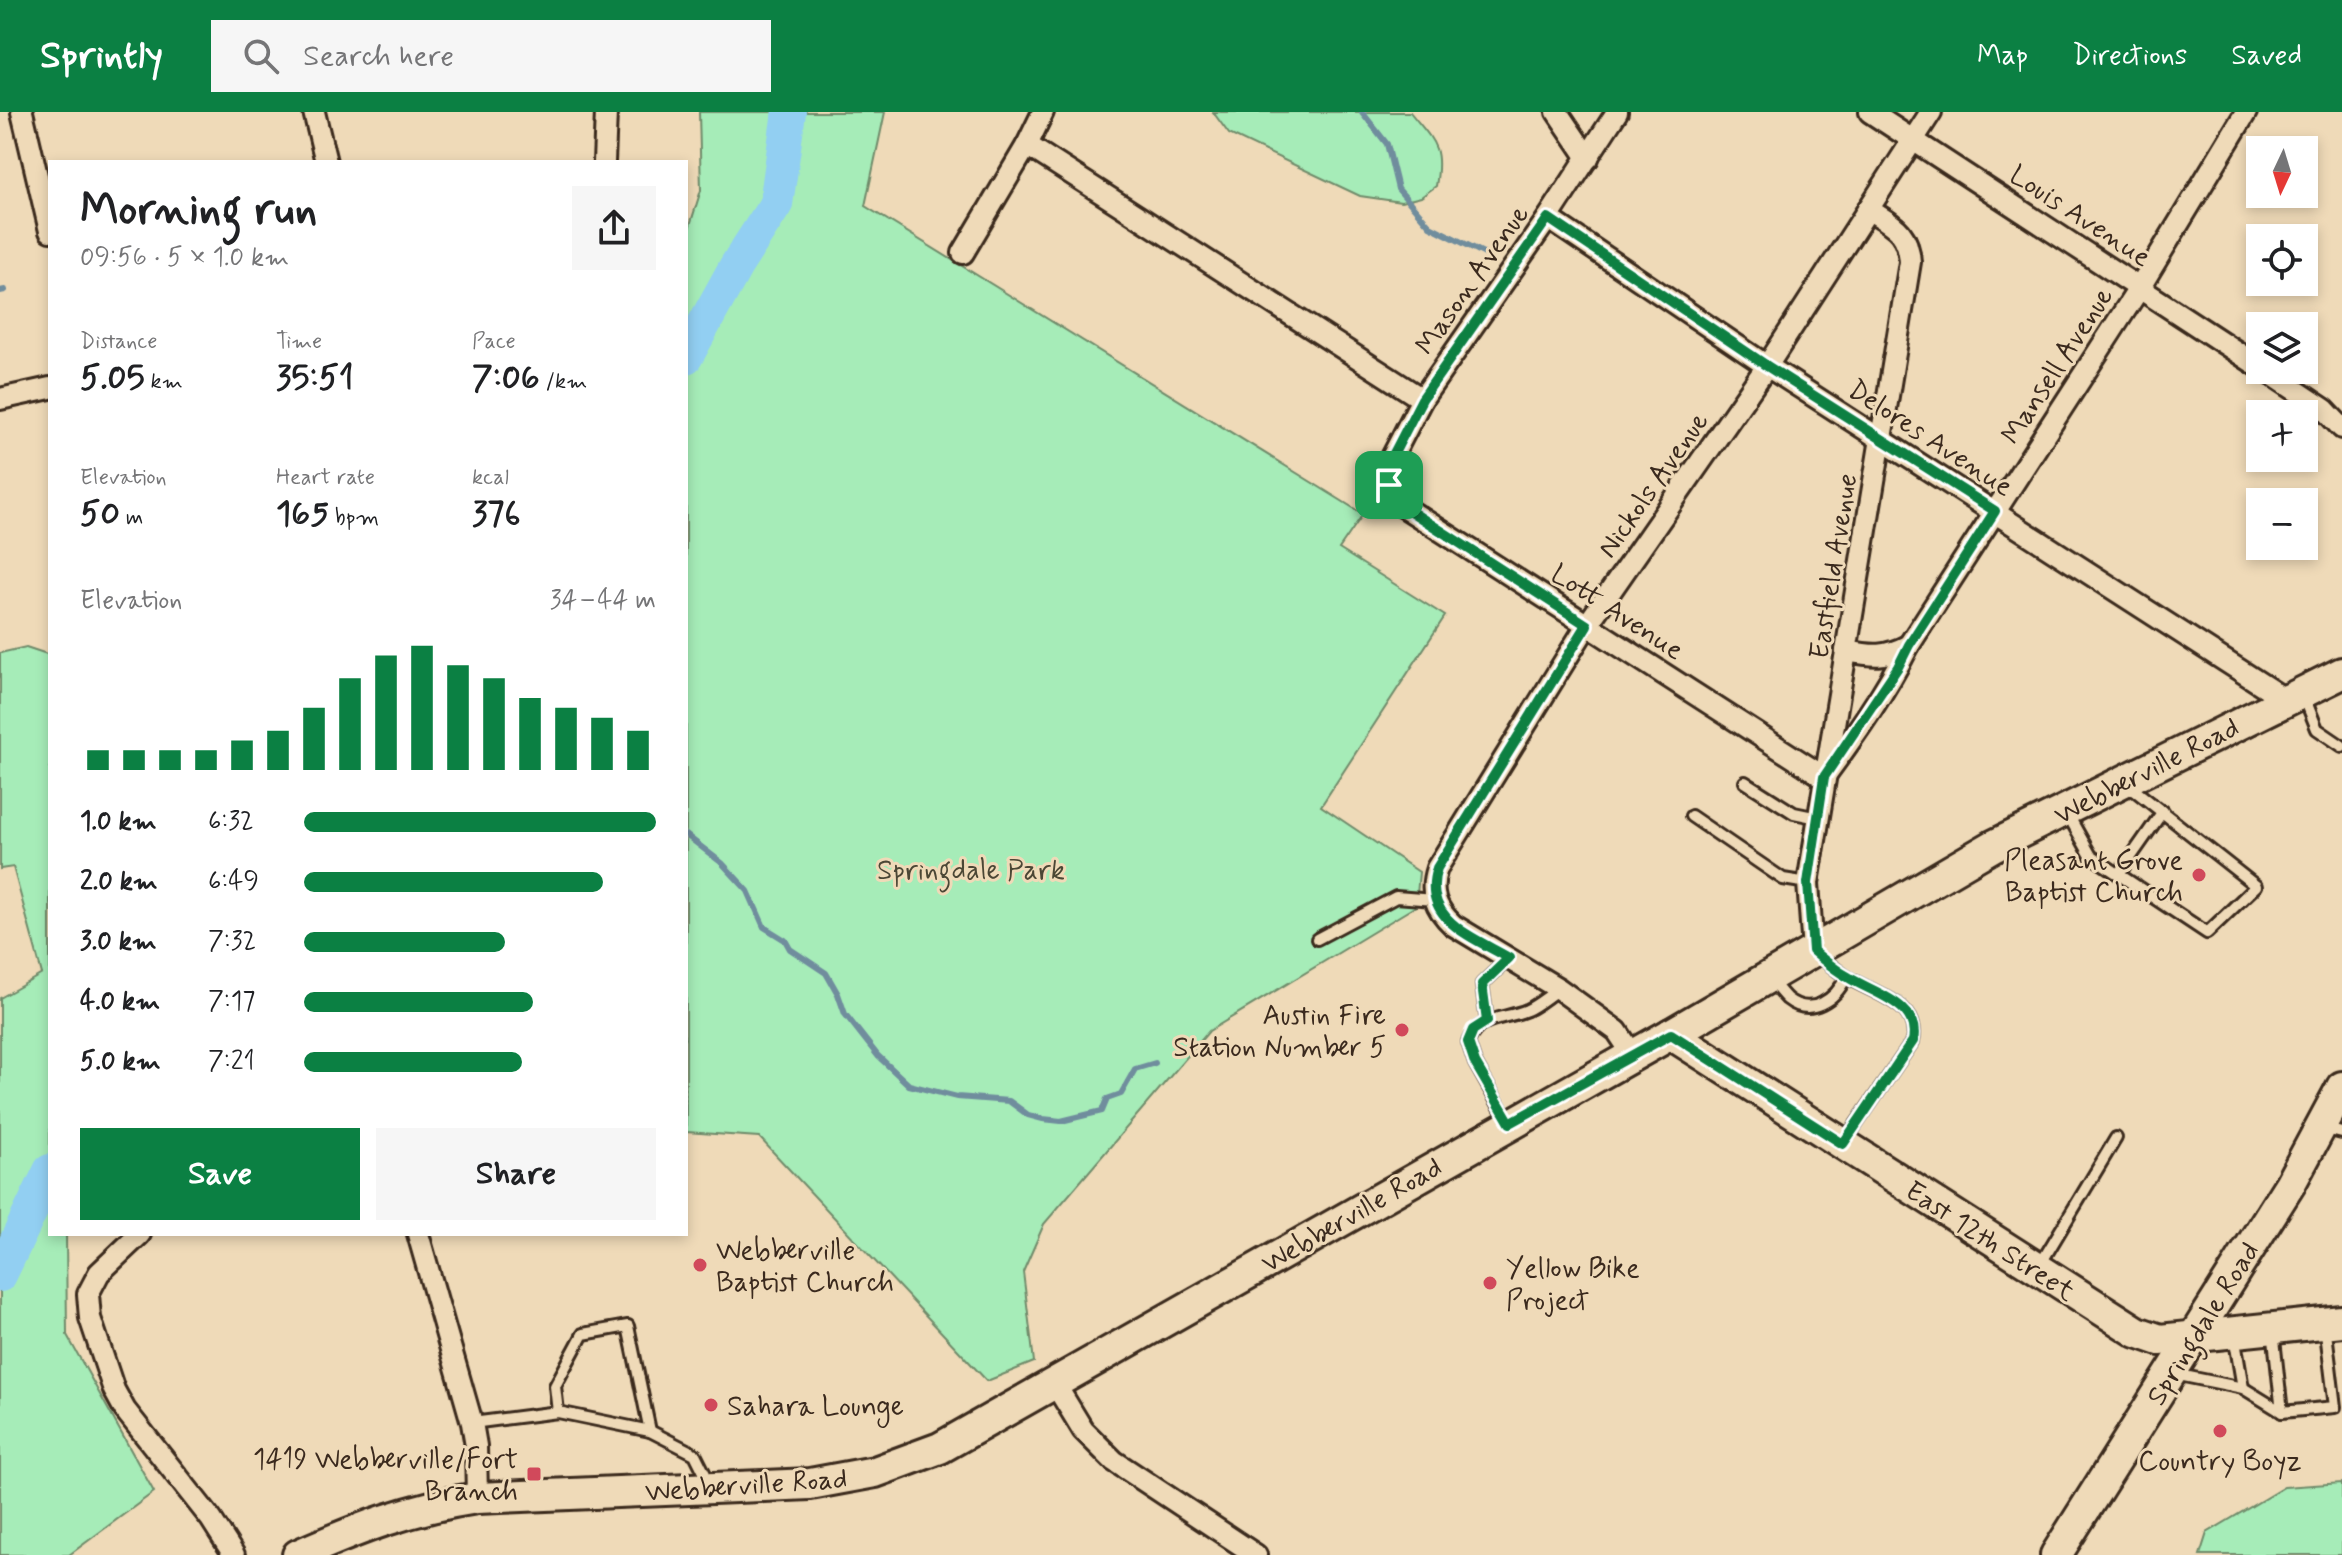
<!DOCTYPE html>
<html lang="en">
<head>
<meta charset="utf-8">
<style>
	:root { --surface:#fff; --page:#f6f6f6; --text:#202124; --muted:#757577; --accent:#0b8043 }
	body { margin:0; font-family:Mynerve,sans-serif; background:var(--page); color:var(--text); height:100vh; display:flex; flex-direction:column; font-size:30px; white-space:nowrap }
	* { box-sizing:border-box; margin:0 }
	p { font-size:26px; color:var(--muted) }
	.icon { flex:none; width:44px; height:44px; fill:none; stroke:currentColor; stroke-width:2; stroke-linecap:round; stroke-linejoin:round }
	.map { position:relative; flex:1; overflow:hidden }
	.panel { position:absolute; left:48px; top:48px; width:640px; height:1076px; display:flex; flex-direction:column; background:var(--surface); border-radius:0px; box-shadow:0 4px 12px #0003 }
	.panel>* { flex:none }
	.needle { width:52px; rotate:184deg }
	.fabs { position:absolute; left:2246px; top:24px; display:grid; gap:16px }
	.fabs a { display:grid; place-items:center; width:72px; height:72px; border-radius:0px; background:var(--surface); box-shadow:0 4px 12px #0003; font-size:40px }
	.pin { position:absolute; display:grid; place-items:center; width:68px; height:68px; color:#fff; margin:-34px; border-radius:16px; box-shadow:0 4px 12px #0006 }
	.round { display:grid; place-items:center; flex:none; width:84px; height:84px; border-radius:0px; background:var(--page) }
	.summary { display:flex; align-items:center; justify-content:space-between; height:136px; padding:0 32px }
	h1 { font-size:44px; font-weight:800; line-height:60px }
	.metrics { display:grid; grid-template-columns:repeat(3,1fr); gap:12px; height:136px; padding:8px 32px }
	.metrics div { display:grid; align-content:center }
	.metrics b { font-size:34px; font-weight:800 }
	.metrics small { font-size:22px; font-weight:400 }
	.metrics p { font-size:22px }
	.chart { height:224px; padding:16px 32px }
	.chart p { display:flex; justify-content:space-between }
	.chart svg { width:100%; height:144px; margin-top:8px; stroke:var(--accent); stroke-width:6 }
	.primary-button { display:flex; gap:16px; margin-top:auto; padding:16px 32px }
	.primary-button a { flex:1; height:92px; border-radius:0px; background:var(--accent); color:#fff; font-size:32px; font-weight:800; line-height:92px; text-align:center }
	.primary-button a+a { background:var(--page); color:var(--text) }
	ul { padding:0 32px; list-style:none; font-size:26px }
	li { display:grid; grid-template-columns:128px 96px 1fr; align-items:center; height:60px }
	li i { height:20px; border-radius:10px; background:var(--accent) }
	header { display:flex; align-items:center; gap:48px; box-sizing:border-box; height:112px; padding:0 40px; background:var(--accent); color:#fff }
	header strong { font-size:38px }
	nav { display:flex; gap:44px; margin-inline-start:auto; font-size:28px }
	.search { width:560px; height:72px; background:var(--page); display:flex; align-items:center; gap:20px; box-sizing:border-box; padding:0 28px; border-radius:0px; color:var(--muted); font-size:30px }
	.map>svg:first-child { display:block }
	.green { fill:#a6ecb8; stroke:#708b6b; stroke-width:2 }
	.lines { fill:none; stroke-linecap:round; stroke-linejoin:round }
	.stream { stroke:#6f8d9d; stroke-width:6 }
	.river { stroke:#92cff2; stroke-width:34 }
	.lane-casing { stroke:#3b2a1e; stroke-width:16 }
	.street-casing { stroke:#3b2a1e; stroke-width:26 }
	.secondary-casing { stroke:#3b2a1e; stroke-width:36 }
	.lane { stroke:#efdab8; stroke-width:10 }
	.street { stroke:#efdab8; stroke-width:20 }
	.secondary { stroke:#efdab8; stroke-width:30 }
	.route-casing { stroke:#fff; stroke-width:16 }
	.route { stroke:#0b8043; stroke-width:10 }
	.poi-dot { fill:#d1495b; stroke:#efdab8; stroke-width:3 }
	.labels { text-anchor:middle; stroke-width:6; stroke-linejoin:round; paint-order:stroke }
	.street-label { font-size:28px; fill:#3b2a1e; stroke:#efdab8 }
	.poi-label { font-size:28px; fill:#3b2a1e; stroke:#efdab8; text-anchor:end }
	.park-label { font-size:28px; fill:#4b4735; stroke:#efdab8 }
</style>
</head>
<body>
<header>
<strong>Sprintly</strong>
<div class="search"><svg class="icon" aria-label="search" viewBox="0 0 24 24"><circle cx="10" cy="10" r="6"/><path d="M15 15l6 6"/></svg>Search here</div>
<nav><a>Map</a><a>Directions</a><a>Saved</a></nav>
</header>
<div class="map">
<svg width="2342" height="1443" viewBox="0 0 2342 1443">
	<rect width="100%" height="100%" fill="#efdab8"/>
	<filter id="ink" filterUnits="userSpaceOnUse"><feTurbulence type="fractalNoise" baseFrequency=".0125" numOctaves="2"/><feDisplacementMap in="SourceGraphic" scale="16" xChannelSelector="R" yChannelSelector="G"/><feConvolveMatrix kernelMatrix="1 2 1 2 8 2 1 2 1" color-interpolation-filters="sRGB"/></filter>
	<g filter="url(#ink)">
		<!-- green -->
		<g class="green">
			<polygon points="699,0 885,0 865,94 1363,402 1339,437 1445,504 1321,694 1419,760 1416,794 1209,919 1044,1112 1023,1160 1034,1250 987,1269 759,1025 686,1020 686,126 701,78"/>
			<path d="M 1213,0 L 1410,0 C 1434,30 1443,34 1436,74 L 1421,85 L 1401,90 L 1360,84 L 1229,22 Z"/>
			<polygon points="26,535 50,543 50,1122 66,1122 67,1223 154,1380 69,1443 0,1443 0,886 42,862 13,755 0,757 0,541"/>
			<polygon points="2342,1371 2342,1443 2200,1443 2207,1421 2284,1375"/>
		</g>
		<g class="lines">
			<!-- stream -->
			<g class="stream">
				<polyline points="1362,0 1387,32 1398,77 1430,114 1491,145"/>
				<polyline points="0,179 5,178"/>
				<polyline points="686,723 722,751 748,779 764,815 785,828 790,837 826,861 838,882 845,902 878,944 909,973 957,985 1009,989 1028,1003 1043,1007 1061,1009 1102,999 1107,987 1121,982 1135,957 1155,951"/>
			</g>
			<!-- river -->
			<g class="river">
				<polyline points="686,245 736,154 776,92 789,0"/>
				<polyline points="0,1163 50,1059"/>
			</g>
			<!-- lane casing -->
			<g class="lane-casing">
				<g id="lane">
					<polyline points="2303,582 2317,617 2342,634"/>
					<polyline points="1745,670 1794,701 1818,706"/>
					<polyline points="2067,701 2091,744 2207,821 2256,774 2128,673"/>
					<polyline points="1691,704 1783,767 1808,771"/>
					<polyline points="2119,762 2163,699"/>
					<polyline points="1317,827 1396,785 1434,788"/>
					<path d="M 1817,842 C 1827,850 1837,859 1847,865 C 1872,881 1921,891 1913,929 L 1844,1030"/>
					<path d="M 1769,866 C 1775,873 1781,881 1787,887 C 1811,906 1836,887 1846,865"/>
					<polyline points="1487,909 1482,872 1509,846"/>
					<path d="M 1508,1009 L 1475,951 L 1468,930 C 1480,903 1503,908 1527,898 C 1538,893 1549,883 1559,877"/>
					<polyline points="2322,1016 2342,1021"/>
					<polyline points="2038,1156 2116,1026"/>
					<polyline points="2273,1218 2282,1300"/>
					<polyline points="2234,1223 2243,1276"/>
					<polyline points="2174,1262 2243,1276 2282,1300 2335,1295 2325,1212"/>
					<polyline points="558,1300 555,1274 583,1222 628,1214 650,1319"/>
					<polyline points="472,1311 558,1300 650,1319 695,1342 710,1372"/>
				</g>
			</g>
			<!-- street casing -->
			<g class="street-casing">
				<g id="street">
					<polyline points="22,0 50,119"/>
					<polyline points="314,0 326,50"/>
					<polyline points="1557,0 1588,46"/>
					<polyline points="1617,0 1548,106 1422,287 1389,351 1389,373 1401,393 1824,665"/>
					<polyline points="1870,0 2260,255"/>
					<polyline points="1027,33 1422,287"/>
					<polyline points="604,50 606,0"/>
					<polyline points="1548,106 1767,254 2286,588"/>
					<polyline points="963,141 1027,33 1043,0"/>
					<polyline points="2265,258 2324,297 2342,316"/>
					<polyline points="0,287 50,276"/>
					<path d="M 1846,539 C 1873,544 1884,546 1909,533"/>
					<path d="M 1824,665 C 1855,623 1886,579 1909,533 L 2140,175 L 2246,0"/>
					<path d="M 1813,839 L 1808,771 L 1910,150 C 1908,118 1893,113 1868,97"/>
					<path d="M 1633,943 L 1617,919 L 1559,877 L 1453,813 C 1435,796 1429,780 1437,756 L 1587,513 L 1767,254 L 1931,0"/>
					<polyline points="140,1122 99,1161 88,1182 90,1206 114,1278 125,1298 211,1407 234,1443"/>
					<polyline points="418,1122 472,1311 476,1334 477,1386"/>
					<polyline points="1055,1272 1083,1318 1114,1349 1256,1443"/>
				</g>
			</g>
			<!-- secondary casing -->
			<g class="secondary-casing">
				<g id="secondary">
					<polyline points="1671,922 2137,1220 2160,1228 2342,1209"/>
					<path d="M 298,1443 C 359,1416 411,1396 477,1386 L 810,1372 L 875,1360 L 940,1336 L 1671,922 L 1993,734 L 2342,561"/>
					<polyline points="2056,1443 2290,1072 2342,975"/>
				</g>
			</g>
			<!-- lane -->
			<use href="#lane" class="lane"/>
			<!-- street -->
			<use href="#street" class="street"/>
			<!-- secondary -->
			<use href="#secondary" class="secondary"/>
		</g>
	</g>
	<g class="lines" filter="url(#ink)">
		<!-- route casing -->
		<g class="route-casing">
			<path id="route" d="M 1548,106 L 1767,254 L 1995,399 L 1909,533 L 1898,555 L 1824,665 L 1808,771 L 1813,839 C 1824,848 1835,858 1848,865 C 1872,881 1921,891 1913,929 L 1843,1032 L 1671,922 L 1510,1011 L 1475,951 L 1468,930 L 1473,918 L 1487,909 L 1482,872 L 1509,846 C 1473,825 1420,807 1437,756 L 1587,513 L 1401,393 L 1389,373 L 1389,351 L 1422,287 Z"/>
		</g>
		<!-- route -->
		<use href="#route" class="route"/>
	</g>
	<!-- markers -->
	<g class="poi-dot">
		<circle cx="2199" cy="763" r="8"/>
		<circle cx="1402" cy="918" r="8"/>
		<circle cx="700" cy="1153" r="8"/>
		<circle cx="1490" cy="1171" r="8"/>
		<circle cx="711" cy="1293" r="8"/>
		<circle cx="2220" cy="1319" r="8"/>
		<rect x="526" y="1354" width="16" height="16" rx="4"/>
	</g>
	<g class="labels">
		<!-- street labels -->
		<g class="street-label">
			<text transform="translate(2081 103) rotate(33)" y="10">Louis Avenue</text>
			<text transform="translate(1471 167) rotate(-55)" y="10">Mason Avenue</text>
			<text transform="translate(2056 253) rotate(-57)" y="10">Mansell Avenue</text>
			<text transform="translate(1931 325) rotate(33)" y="10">Delores Avenue</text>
			<text transform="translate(1652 372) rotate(-55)" y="10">Nickols Avenue</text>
			<text transform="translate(1832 454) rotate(-81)" y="10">Eastfield Avenue</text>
			<text transform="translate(1618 499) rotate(33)" y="10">Lott Avenue</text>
			<text transform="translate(2146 658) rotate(-27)" y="10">Webberville Road</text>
			<text transform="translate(1351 1102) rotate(-30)" y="10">Webberville Road</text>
			<text transform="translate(1991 1128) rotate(33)" y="10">East 12th Street</text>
			<text transform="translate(2202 1211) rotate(-58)" y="10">Springdale Road</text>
			<text transform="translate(746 1372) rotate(-4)" y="10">Webberville Road</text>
		</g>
		<!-- poi labels -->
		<g class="poi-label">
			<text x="2183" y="757">Pleasant Grove<tspan x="2183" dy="32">Baptist Church</tspan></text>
			<text x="1386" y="912">Austin Fire<tspan x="1386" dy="32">Station Number 5</tspan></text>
			<text x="716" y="1147" text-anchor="start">Webberville<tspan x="716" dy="32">Baptist Church</tspan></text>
			<text x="1506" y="1165" text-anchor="start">Yellow Bike<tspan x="1506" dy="32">Project</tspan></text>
			<text x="727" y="1303" text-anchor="start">Sahara Lounge</text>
			<text x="518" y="1356">1419 Webberville/Fort<tspan x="518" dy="32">Branch</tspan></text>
			<text x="2220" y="1358" text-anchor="middle">Country Boyz</text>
		</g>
		<!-- park labels -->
		<g class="park-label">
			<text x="971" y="767">Springdale Park</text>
		</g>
	</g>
</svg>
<div class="fabs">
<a><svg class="needle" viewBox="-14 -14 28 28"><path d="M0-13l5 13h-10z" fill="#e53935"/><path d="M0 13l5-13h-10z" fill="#757577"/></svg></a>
<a><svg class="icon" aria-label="locate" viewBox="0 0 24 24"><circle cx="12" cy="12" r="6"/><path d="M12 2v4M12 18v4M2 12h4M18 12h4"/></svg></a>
<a><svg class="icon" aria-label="layers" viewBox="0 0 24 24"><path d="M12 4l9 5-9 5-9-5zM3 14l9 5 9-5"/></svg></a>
<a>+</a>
<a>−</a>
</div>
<div class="pin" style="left:1389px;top:373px;background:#1e9e55"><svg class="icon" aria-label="arrive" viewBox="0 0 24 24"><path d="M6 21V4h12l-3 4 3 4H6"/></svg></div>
<section class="panel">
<div class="summary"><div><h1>Morning run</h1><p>09:56 · 5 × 1.0 km</p></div><a class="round"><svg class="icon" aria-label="share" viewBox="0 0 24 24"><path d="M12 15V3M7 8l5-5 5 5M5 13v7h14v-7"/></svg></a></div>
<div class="metrics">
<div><p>Distance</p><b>5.05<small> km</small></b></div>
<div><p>Time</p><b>35:51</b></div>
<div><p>Pace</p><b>7:06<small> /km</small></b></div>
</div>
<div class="metrics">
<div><p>Elevation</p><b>50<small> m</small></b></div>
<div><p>Heart rate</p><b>165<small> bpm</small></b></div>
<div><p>kcal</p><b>376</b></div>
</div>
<div class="chart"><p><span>Elevation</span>34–44 m</p>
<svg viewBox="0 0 160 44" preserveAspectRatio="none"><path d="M5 44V38M15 44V38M25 44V38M35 44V38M45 44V35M55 44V32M65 44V25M75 44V16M85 44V9M95 44V6M105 44V12M115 44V16M125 44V22M135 44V25M145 44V28M155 44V32"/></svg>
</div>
<ul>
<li><b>1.0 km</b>6:32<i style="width:100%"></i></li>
<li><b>2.0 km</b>6:49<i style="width:85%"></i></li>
<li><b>3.0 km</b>7:32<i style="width:57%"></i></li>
<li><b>4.0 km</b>7:17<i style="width:65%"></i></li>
<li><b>5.0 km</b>7:21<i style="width:62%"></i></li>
</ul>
<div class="primary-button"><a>Save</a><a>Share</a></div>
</section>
</div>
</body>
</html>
